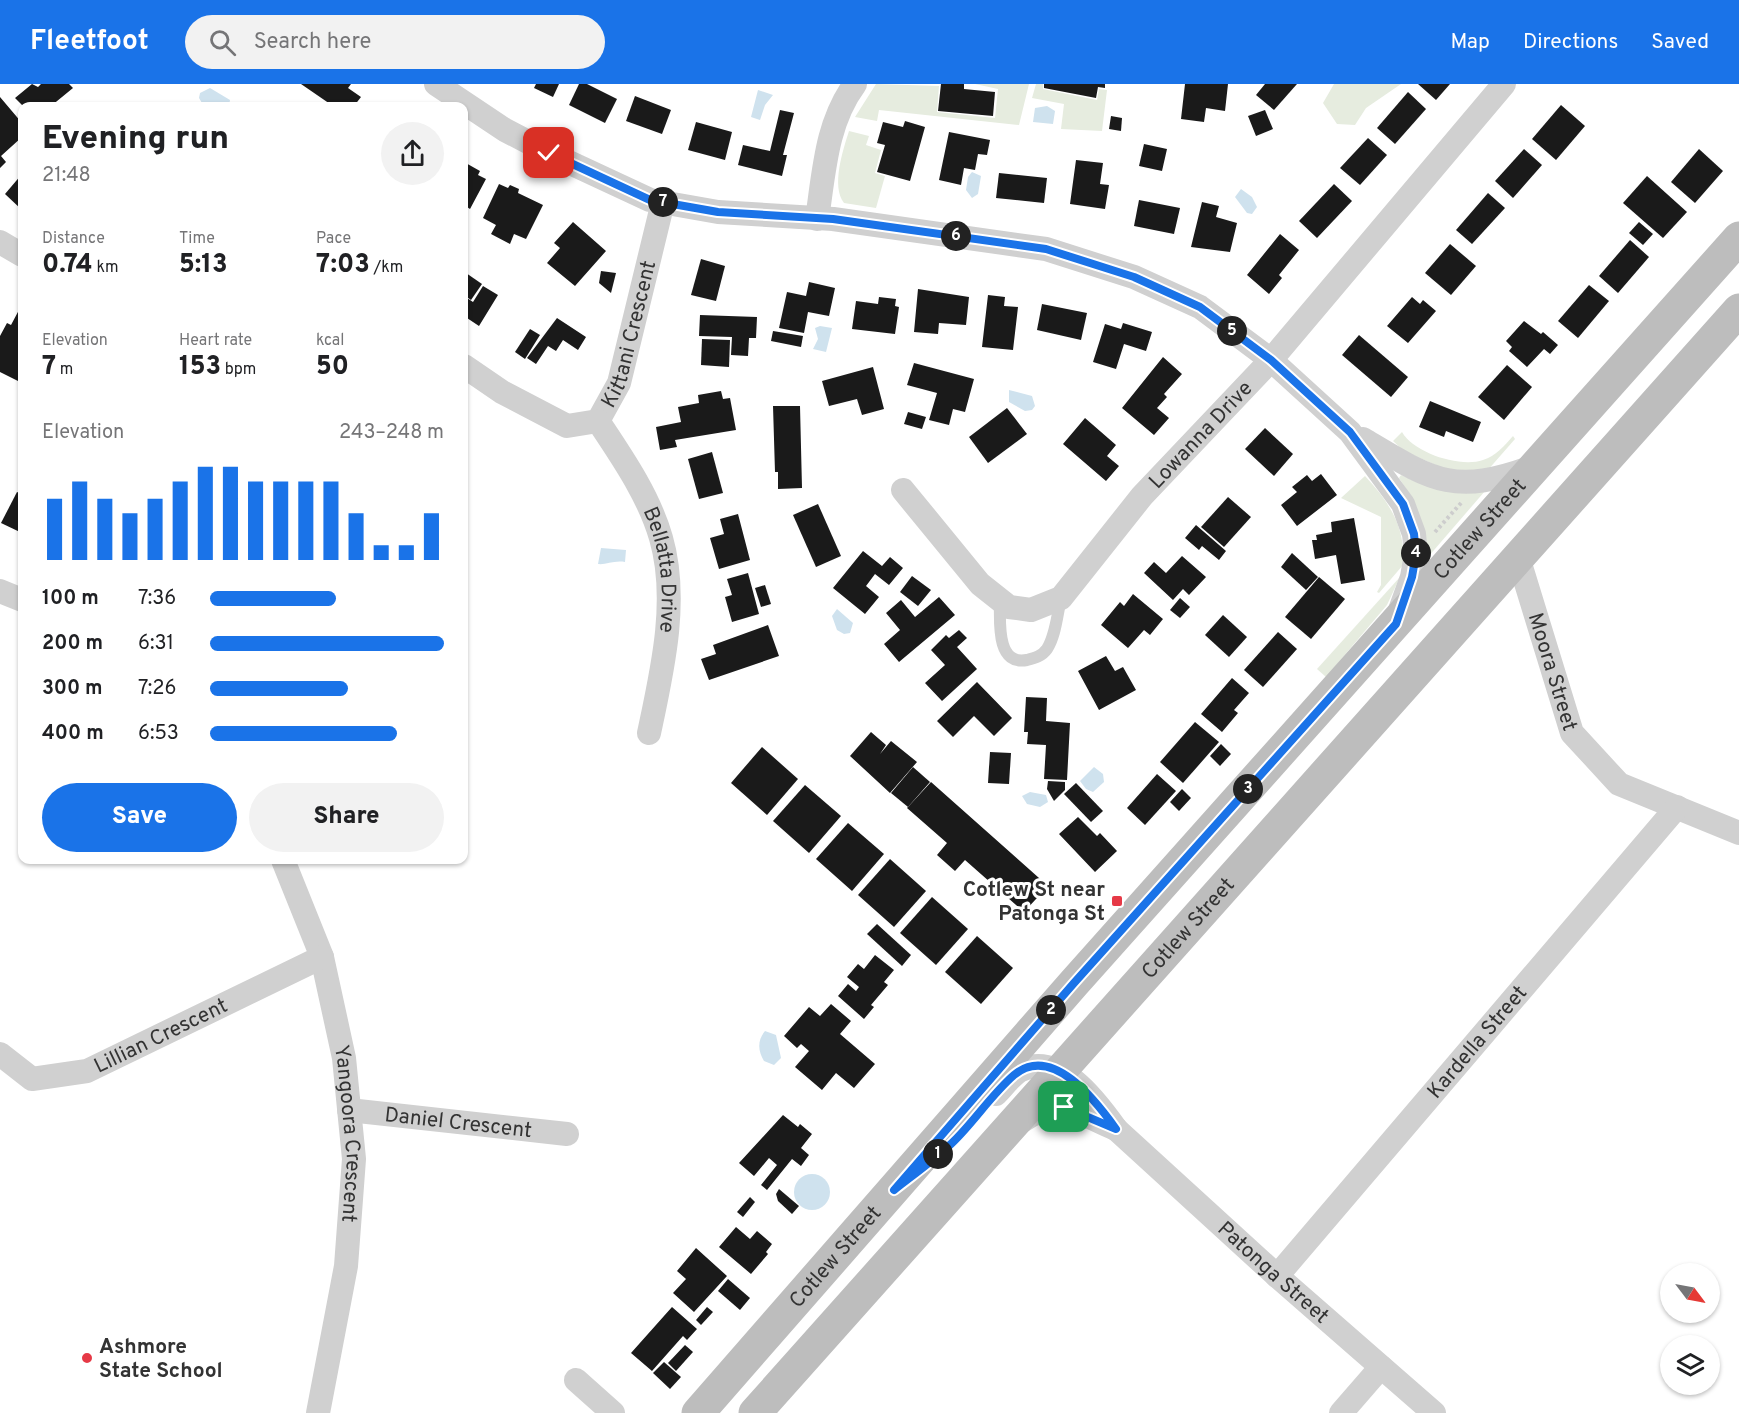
<!DOCTYPE html>
<html lang="en">
<head>
<meta charset="utf-8">
<style>
	:root { --surface:#fff; --page:#f2f2f2; --text:#202124; --muted:#757577; --accent:#1a73e8 }
	body { margin:0; font-family:Overpass,sans-serif; background:var(--page); color:var(--text); height:100vh; display:flex; flex-direction:column; font-size:22px; white-space:nowrap }
	* { box-sizing:border-box; margin:0 }
	p { font-size:20px; color:var(--muted) }
	.icon { flex:none; width:33px; height:33px; fill:none; stroke:currentColor; stroke-width:2; stroke-linecap:round; stroke-linejoin:round }
	.map { position:relative; flex:1; overflow:hidden }
	.panel { position:absolute; left:18px; top:18px; width:450px; height:762px; display:flex; flex-direction:column; background:var(--surface); border-radius:12px; box-shadow:0 2px 4px #0004 }
	.panel>* { flex:none }
	.needle { width:39px; rotate:122deg }
	.controls { position:absolute; left:1660px; top:1179px; display:grid; gap:12px }
	.controls a { display:grid; place-items:center; width:60px; height:60px; border-radius:50%; background:var(--surface); box-shadow:0 2px 4px #0004; font-size:30px }
	.pin { position:absolute; display:grid; place-items:center; width:51px; height:51px; color:#fff; margin:-26px; border-radius:12px; box-shadow:0 3px 9px #0006 }
	.km { position:absolute; width:30px; height:30px; margin:-15px; border-radius:50%; background:#222; color:#fff; font-size:16px; line-height:30px; text-align:center }
	.round { display:grid; place-items:center; flex:none; width:63px; height:63px; border-radius:32px; background:var(--page) }
	.head { display:flex; align-items:center; justify-content:space-between; height:102px; padding:0 24px }
	h1 { font-size:33px; font-weight:800; line-height:45px }
	.figures { display:grid; grid-template-columns:repeat(3,1fr); gap:9px; height:102px; padding:6px 24px }
	.figures div { display:grid; align-content:center }
	.figures b { font-size:26px; font-weight:800 }
	.figures small { font-size:16px; font-weight:400 }
	.figures p { font-size:16px }
	.chart { height:168px; padding:12px 24px }
	.chart p { display:flex; justify-content:space-between }
	.chart svg { width:100%; height:108px; margin-top:6px; stroke:var(--accent); stroke-width:6 }
	.primary-button { display:flex; gap:12px; margin-top:auto; padding:12px 24px }
	.primary-button a { flex:1; height:69px; border-radius:36px; background:var(--accent); color:#fff; font-size:24px; font-weight:800; line-height:69px; text-align:center }
	.primary-button a+a { background:var(--page); color:var(--text) }
	ul { padding:0 24px; list-style:none; font-size:20px }
	li { display:grid; grid-template-columns:96px 72px 1fr; align-items:center; height:45px }
	li i { height:15px; border-radius:8px; background:var(--accent) }
	header { display:flex; align-items:center; gap:36px; box-sizing:border-box; height:84px; padding:0 30px; background:var(--accent); color:#fff }
	header strong { font-size:28px }
	nav { display:flex; gap:33px; margin-inline-start:auto; font-size:21px }
	.search { width:420px; height:54px; background:var(--page); display:flex; align-items:center; gap:15px; box-sizing:border-box; padding:0 21px; border-radius:33px; color:var(--muted); font-size:22px }
	.map>svg:first-child { display:block }
	.green { fill:#e6ecdf }
	.water { fill:#cfe2ee }
	.building { fill:#1a1a1a }
	.lines { fill:none; stroke-linecap:round; stroke-linejoin:round }
	.path { stroke:#cdcdcd; stroke-width:4; stroke-dasharray:3 3; stroke-linecap:butt }
	.lane { stroke:#d0d0d0; stroke-width:12 }
	.street { stroke:#d0d0d0; stroke-width:24 }
	.secondary { stroke:#bdbdbd; stroke-width:33 }
	.route-casing { stroke:#fff; stroke-width:12 }
	.route { stroke:#1a73e8; stroke-width:8 }
	.poi-dot { fill:#e63946; stroke:#fff; stroke-width:2 }
	.labels { text-anchor:middle; stroke-width:6; stroke-linejoin:round; paint-order:stroke }
	.street-label { font-size:21px; fill:#333; stroke:#fff }
	.poi-label { font-size:21px; font-weight:bold; fill:#333; stroke:#fff; text-anchor:end }
</style>
</head>
<body>
<header>
<strong>Fleetfoot</strong>
<div class="search"><svg class="icon" aria-label="search" viewBox="0 0 24 24"><circle cx="10" cy="10" r="6"/><path d="M15 15l6 6"/></svg>Search here</div>
<nav><a>Map</a><a>Directions</a><a>Saved</a></nav>
</header>
<div class="map">
<svg width="1739" height="1329" viewBox="0 0 1739 1329">
	<rect width="100%" height="100%" fill="#fff"/>
	<!-- green -->
	<g class="green">
		<polygon points="876,0 939,2 937,28 995,34 998,5 975,0 1029,0 1019,41 879,26 877,37 855,33"/>
		<polygon points="1036,0 1043,0 1043,5 1097,16 1099,5 1107,6 1102,47 1061,45 1064,20 1032,14"/>
		<polygon points="1334,0 1401,0 1366,24 1355,41 1337,40 1323,19"/>
		<path d="M 849,47 L 869,52 L 866,61 L 881,66 L 875,89 L 885,92 L 876,124 L 844,119 C 831,102 843,66 849,47 Z"/>
		<path d="M 1402,348 C 1414,369 1460,384 1483,376 C 1496,372 1504,362 1513,352 L 1515,355 L 1487,387 L 1456,390 L 1404,367 L 1393,357 Z"/>
		<path d="M 1401,391 C 1430,405 1453,411 1485,407 L 1428,473 L 1413,415 L 1399,394 Z"/>
		<path d="M 1365,392 C 1390,419 1406,444 1403,481 L 1379,509 L 1377,508 L 1381,501 L 1381,433 L 1341,414 Z"/>
		<polygon points="1400,493 1387,521 1326,593 1317,585"/>
	</g>
	<!-- water -->
	<g class="water">
		<polygon points="210,4 230,16 229,22 202,19 199,14 200,9"/>
		<polygon points="758,6 773,11 765,21 760,36 751,33"/>
		<polygon points="1047,22 1055,27 1053,40 1033,38 1035,24"/>
		<polygon points="972,88 981,92 978,110 972,114 966,106 968,93"/>
		<polygon points="1241,105 1252,113 1257,123 1252,130 1247,129 1235,113"/>
		<polygon points="820,242 832,244 826,268 813,265 818,255 815,244"/>
		<polygon points="1009,306 1032,312 1035,322 1032,326 1025,327 1009,318"/>
		<path d="M 601,464 L 626,466 L 625,478 C 614,476 606,481 598,480 Z"/>
		<polygon points="837,525 853,539 850,549 844,550 837,546 832,532"/>
		<polygon points="1094,683 1103,690 1104,698 1093,708 1086,705 1080,697"/>
		<polygon points="1030,708 1046,711 1048,718 1040,723 1027,720 1022,712"/>
		<path d="M 765,947 L 776,951 L 781,974 L 774,981 L 764,977 C 758,967 757,957 765,947 Z"/>
		<circle cx="812" cy="1108" r="18"/>
	</g>
	<!-- building -->
	<g class="building">
		<polygon points="32,0 38,3 41,0 69,0 73,4 51,22 23,22 15,14"/>
		<polygon points="301,0 351,0 348,4 361,13 354,22 333,22"/>
		<polygon points="536,0 559,0 553,13 534,4"/>
		<polygon points="579,0 587,0 617,15 605,39 569,21"/>
		<polygon points="941,0 964,0 964,5 995,8 993,32 938,27"/>
		<polygon points="1044,0 1105,0 1105,4 1098,3 1096,14 1044,4"/>
		<polygon points="1185,0 1228,0 1225,27 1206,24 1204,38 1181,35"/>
		<polygon points="1265,0 1297,0 1274,26 1256,11"/>
		<polygon points="1418,0 1450,0 1436,16"/>
		<polygon points="1408,8 1426,25 1395,60 1377,44"/>
		<polygon points="635,12 671,26 662,50 626,37"/>
		<polygon points="0,13 22,39 22,53 1,72 6,78 0,84"/>
		<polygon points="1561,21 1585,42 1556,76 1532,55"/>
		<polygon points="780,26 794,29 783,71 787,71 782,92 738,81 743,61 770,67"/>
		<polygon points="1265,26 1273,45 1256,52 1248,32"/>
		<polygon points="1111,32 1122,34 1121,47 1109,45"/>
		<polygon points="905,37 925,43 910,97 877,88 885,61 877,59 883,38 903,43"/>
		<polygon points="696,38 732,48 725,76 688,66"/>
		<polygon points="949,48 990,56 987,71 978,70 975,86 964,84 961,101 939,96"/>
		<polygon points="1368,54 1387,71 1360,101 1340,84"/>
		<polygon points="1144,60 1167,65 1162,87 1139,82"/>
		<polygon points="1524,65 1542,81 1513,114 1495,97"/>
		<polygon points="1699,65 1723,87 1695,119 1671,98"/>
		<polygon points="1076,76 1103,79 1100,100 1109,101 1105,125 1070,120"/>
		<polygon points="464,78 480,87 478,91 486,95 470,125 464,121"/>
		<polygon points="999,89 1047,94 1044,119 996,114"/>
		<polygon points="22,90 22,126 5,110"/>
		<polygon points="1647,92 1687,128 1663,154 1623,119"/>
		<polygon points="499,100 508,104 510,101 519,105 518,109 543,121 526,155 514,150 510,160 491,150 496,141 483,134"/>
		<polygon points="1334,100 1352,117 1317,154 1299,137"/>
		<polygon points="1488,109 1505,124 1472,160 1456,146"/>
		<polygon points="1139,116 1180,124 1174,150 1134,142"/>
		<polygon points="1202,118 1219,122 1216,133 1237,139 1230,168 1191,163"/>
		<polygon points="573,138 606,167 575,202 547,179 560,164 554,159"/>
		<polygon points="1639,138 1653,150 1643,161 1629,149"/>
		<polygon points="1280,150 1299,166 1279,191 1282,194 1269,210 1247,191"/>
		<polygon points="1630,156 1649,173 1618,209 1599,192"/>
		<polygon points="1450,160 1476,182 1451,211 1425,189"/>
		<polygon points="701,175 725,182 716,217 691,211"/>
		<polygon points="601,187 616,189 611,209 599,199"/>
		<polygon points="466,189 482,200 471,216 464,211"/>
		<polygon points="809,198 835,204 829,232 808,228 804,249 779,244 787,208 806,212"/>
		<polygon points="1589,201 1609,217 1578,254 1558,237"/>
		<polygon points="483,202 498,211 479,242 464,232 464,212 473,218"/>
		<polygon points="918,205 969,213 966,241 939,239 938,250 914,248"/>
		<polygon points="988,211 1005,213 1004,222 1018,223 1013,266 982,263"/>
		<polygon points="879,213 896,215 895,222 899,223 895,250 852,245 856,217 878,220"/>
		<polygon points="1412,213 1420,220 1423,216 1436,227 1408,259 1387,242"/>
		<polygon points="1042,220 1087,229 1081,256 1037,246"/>
		<polygon points="19,226 22,228 22,299 0,288 0,252 7,239 11,241"/>
		<polygon points="700,231 757,233 756,254 749,254 748,272 731,271 732,253 699,252"/>
		<polygon points="557,234 586,253 578,266 563,256 556,267 548,262 536,280 527,274"/>
		<polygon points="1524,237 1541,250 1543,248 1558,261 1550,270 1544,265 1527,283 1509,267 1512,263 1506,257"/>
		<polygon points="1123,239 1152,248 1146,267 1124,260 1116,285 1093,278 1105,240 1121,245"/>
		<polygon points="530,245 540,251 525,275 515,268"/>
		<polygon points="773,247 803,252 801,263 771,257"/>
		<polygon points="1359,251 1408,293 1391,313 1342,271"/>
		<polygon points="702,255 730,256 729,283 701,281"/>
		<polygon points="1163,273 1182,290 1164,310 1167,313 1157,324 1169,334 1154,351 1122,324"/>
		<polygon points="914,279 974,295 965,328 953,325 949,341 929,336 937,309 907,301"/>
		<polygon points="1507,281 1532,303 1504,336 1478,313"/>
		<polygon points="873,283 884,325 862,331 857,315 829,322 822,297"/>
		<polygon points="721,307 723,315 730,314 736,346 675,356 677,363 660,366 656,343 681,338 678,323 699,319 698,311"/>
		<polygon points="1430,317 1481,338 1473,358 1446,347 1444,353 1419,343"/>
		<polygon points="773,322 800,322 802,404 778,405 778,388 775,388"/>
		<polygon points="1007,324 1027,350 988,379 969,353"/>
		<polygon points="908,328 926,333 922,345 904,340"/>
		<polygon points="1085,334 1116,361 1107,372 1119,382 1106,397 1063,360"/>
		<polygon points="1265,344 1293,370 1274,392 1245,365"/>
		<polygon points="712,368 723,409 699,415 688,375"/>
		<polygon points="1321,390 1337,411 1297,442 1281,421 1297,408 1292,403 1307,391 1312,397"/>
		<polygon points="17,408 22,410 22,449 1,439"/>
		<polygon points="1228,413 1251,433 1224,463 1201,443"/>
		<polygon points="818,420 841,472 816,483 793,431"/>
		<polygon points="738,430 750,476 719,485 710,454 724,450 720,435"/>
		<polygon points="1354,434 1365,496 1341,500 1336,471 1315,475 1312,456 1317,456 1316,451 1332,448 1331,438"/>
		<polygon points="1196,441 1226,467 1219,476 1202,462 1199,466 1185,454"/>
		<polygon points="863,467 882,482 890,473 903,484 889,501 875,490 866,502 879,513 865,530 833,504"/>
		<polygon points="1292,469 1318,493 1306,506 1281,483"/>
		<polygon points="1182,472 1206,493 1189,511 1183,505 1173,516 1144,489 1154,478 1166,489"/>
		<polygon points="748,489 759,530 732,538 725,513 732,511 727,495"/>
		<polygon points="912,492 931,506 918,522 900,508"/>
		<polygon points="1319,493 1345,515 1311,555 1285,533"/>
		<polygon points="765,501 771,520 761,523 755,504"/>
		<polygon points="1133,510 1163,535 1150,551 1144,546 1128,564 1101,541 1120,518 1124,522"/>
		<polygon points="939,513 955,531 899,578 884,560 900,546 886,529 901,516 915,533"/>
		<polygon points="1180,514 1190,523 1180,534 1170,526"/>
		<polygon points="1223,531 1247,553 1229,573 1205,551"/>
		<polygon points="768,541 779,572 709,596 701,575 716,570 713,561"/>
		<polygon points="959,546 967,554 957,563 977,585 942,617 925,599 945,581 931,566 946,551 949,554"/>
		<polygon points="1278,548 1297,565 1263,603 1244,586"/>
		<polygon points="1106,572 1115,587 1123,583 1136,606 1099,626 1078,587"/>
		<polygon points="1232,594 1249,609 1234,626 1238,629 1222,648 1201,630"/>
		<polygon points="977,598 1012,634 994,652 974,632 953,653 937,637"/>
		<polygon points="1026,613 1047,614 1046,637 1070,639 1067,696 1044,695 1046,661 1027,660 1028,648 1024,648"/>
		<polygon points="1195,638 1219,658 1183,699 1160,678"/>
		<polygon points="871,648 886,661 880,670 891,657 917,678 890,709 850,672"/>
		<polygon points="1221,660 1231,670 1220,682 1210,672"/>
		<polygon points="762,663 798,695 767,731 731,699"/>
		<polygon points="990,668 1011,669 1009,700 988,699"/>
		<polygon points="913,683 930,698 908,723 891,709"/>
		<polygon points="1157,690 1176,707 1145,741 1127,724"/>
		<polygon points="1048,697 1065,698 1065,706 1054,717 1047,705"/>
		<polygon points="931,698 1048,802 1024,828 965,776 955,787 937,771 947,759 907,724"/>
		<polygon points="1076,699 1103,727 1091,738 1064,710"/>
		<polygon points="805,701 841,732 809,769 773,737"/>
		<polygon points="1182,705 1191,714 1179,727 1170,718"/>
		<polygon points="1078,733 1097,752 1100,749 1117,767 1095,788 1059,750"/>
		<polygon points="848,739 884,770 852,807 816,775"/>
		<polygon points="890,775 926,807 894,843 858,811"/>
		<polygon points="932,813 968,845 936,881 900,849"/>
		<polygon points="877,840 911,871 902,882 867,850"/>
		<polygon points="977,852 1013,884 981,920 945,888"/>
		<polygon points="875,871 894,886 884,898 888,901 871,921 874,923 864,935 838,912 848,900 856,907 859,903 847,893 858,880 864,885"/>
		<polygon points="831,920 851,937 840,950 875,980 854,1004 836,989 822,1006 795,983 809,967 801,960 797,964 784,952 809,923 820,932"/>
		<polygon points="783,1031 798,1043 800,1040 812,1050 801,1064 809,1071 801,1082 792,1075 767,1106 761,1101 777,1081 769,1074 754,1092 739,1079"/>
		<polygon points="779,1105 799,1122 792,1130 778,1117 776,1110"/>
		<polygon points="750,1113 755,1118 743,1133 737,1128"/>
		<polygon points="736,1143 750,1155 757,1147 772,1160 766,1168 768,1170 751,1190 719,1163"/>
		<polygon points="696,1164 727,1192 694,1228 673,1209 686,1195 677,1187"/>
		<polygon points="728,1195 750,1214 740,1226 718,1207"/>
		<polygon points="672,1223 697,1245 687,1256 683,1252 652,1287 631,1269"/>
		<polygon points="707,1223 713,1228 701,1241 696,1236"/>
		<polygon points="685,1261 693,1268 676,1287 668,1279"/>
		<polygon points="664,1278 681,1293 670,1305 653,1289"/>
	</g>
	<g class="lines">
		<!-- path -->
		<polyline class="path" points="1435,448 1462,418"/>
		<!-- lane -->
		<path class="lane" d="M 1000,518 C 1000,537 996,582 1027,576 C 1035,574 1042,572 1047,565 C 1056,551 1057,530 1061,515"/>
		<!-- street -->
		<g class="street">
			<polyline points="436,0 505,46 549,69 650,116 718,128 833,135 1046,165 1134,193 1200,223 1271,276 1350,348 1403,420 1414,450 1416,470 1412,493 1400,526"/>
			<path d="M 817,135 C 824,89 826,39 855,0"/>
			<polyline points="0,158 22,171"/>
			<path id="s1" d="M 464,282 L 502,308 L 567,342 L 598,337 L 619,299 L 663,118"/>
			<path id="s2" d="M 598,337 C 622,373 649,412 661,454 C 679,516 662,588 649,649"/>
			<path d="M 1363,355 C 1432,396 1452,412 1532,383"/>
			<path id="s3" d="M 903,406 L 980,500 L 1009,523 L 1031,526 L 1061,514 L 1142,412 L 1271,276 L 1504,0"/>
			<path id="s4" d="M 1518,473 L 1572,649 L 1619,700 L 1739,749"/>
			<polyline points="0,507 22,516"/>
			<path id="s5" d="M 283,776 L 322,873 L 344,974 L 354,1075 L 346,1182 L 318,1329"/>
			<path id="s6" d="M 0,970 L 32,995 L 87,987 L 322,873"/>
			<path id="s7" d="M 996,1010 C 1003,1003 1010,993 1019,987 C 1059,966 1096,1017 1116,1045 L 1277,1192 L 1434,1329"/>
			<path id="s8" d="M 349,1026 L 567,1050"/>
			<path d="M 1022,1037 C 1062,1010 1076,1029 1116,1045"/>
			<path id="s9" d="M 1277,1192 L 1677,723"/>
			<polyline points="576,1296 613,1329"/>
			<polyline points="1341,1329 1381,1283"/>
		</g>
		<!-- secondary -->
		<g class="secondary">
			<path id="s10" d="M 698,1329 L 1074,899 L 1739,154"/>
			<path id="s11" d="M 755,1329 L 1739,226"/>
		</g>
	</g>
	<g class="lines">
		<!-- route casing -->
		<g class="route-casing">
			<path id="route" d="M 549,69 L 650,116 L 718,128 L 833,135 L 1046,165 L 1134,193 L 1200,223 L 1271,276 L 1350,348 L 1403,420 L 1414,450 L 1416,470 L 1412,493 L 1396,540 L 1074,899 L 894,1106 C 913,1091 934,1076 952,1059 C 974,1038 991,1011 1014,991 C 1052,959 1096,1017 1116,1045 L 1064,1023"/>
		</g>
		<!-- route -->
		<use href="#route" class="route"/>
	</g>
	<!-- markers -->
	<g class="poi-dot">
		<rect x="1111" y="811" width="12" height="12" rx="3"/>
		<circle cx="87" cy="1274" r="6"/>
	</g>
	<g class="labels">
		<!-- street labels -->
		<g class="street-label">
			<text dy="7" stroke="none"><textPath href="#s1" startOffset="244">Kittani Crescent</textPath></text>
			<text dy="7" stroke="none"><textPath href="#s3" startOffset="428">Lowanna Drive</textPath></text>
			<text dy="7" stroke="none"><textPath href="#s10" startOffset="1180">Cotlew Street</textPath></text>
			<text dy="7" stroke="none"><textPath href="#s2" startOffset="165">Bellatta Drive</textPath></text>
			<text dy="7" stroke="none"><textPath href="#s4" startOffset="120">Moora Street</textPath></text>
			<text dy="7" stroke="none"><textPath href="#s11" startOffset="650">Cotlew Street</textPath></text>
			<text dy="7" stroke="none"><textPath href="#s6" startOffset="178">Lillian Crescent</textPath></text>
			<text dy="7" stroke="none"><textPath href="#s9" startOffset="308">Kardella Street</textPath></text>
			<text dy="7" stroke="none"><textPath href="#s8" startOffset="110">Daniel Crescent</textPath></text>
			<text dy="7" stroke="none"><textPath href="#s5" startOffset="284">Yangoora Crescent</textPath></text>
			<text dy="7" stroke="none"><textPath href="#s10" startOffset="208">Cotlew Street</textPath></text>
			<text dy="7" stroke="none"><textPath href="#s7" startOffset="369">Patonga Street</textPath></text>
		</g>
		<!-- poi labels -->
		<g class="poi-label">
			<text x="1105" y="812">Cotlew St near<tspan x="1105" dy="24">Patonga St</tspan></text>
			<text x="99" y="1269" text-anchor="start">Ashmore<tspan x="99" dy="24">State School</tspan></text>
		</g>
	</g>
</svg>
<div class="controls">
<a><svg class="needle" viewBox="-14 -14 28 28"><path d="M0-13l5 13h-10z" fill="#e53935"/><path d="M0 13l5-13h-10z" fill="#757577"/></svg></a>
<a><svg class="icon" aria-label="layers" viewBox="0 0 24 24"><path d="M12 4l9 5-9 5-9-5zM3 14l9 5 9-5"/></svg></a>
</div>
<div class="pin" style="left:1064px;top:1023px;background:#1e9e55"><svg class="icon" aria-label="arrive" viewBox="0 0 24 24"><path d="M6 21V4h12l-3 4 3 4H6"/></svg></div>
<div class="pin" style="left:549px;top:69px;background:#d93025"><svg class="icon" aria-label="check" viewBox="0 0 24 24"><path d="M5 12l5 5 9-10"/></svg></div>
<b class="km" style="left:938px;top:1070px">1</b>
<b class="km" style="left:1051px;top:926px">2</b>
<b class="km" style="left:1248px;top:705px">3</b>
<b class="km" style="left:1416px;top:469px">4</b>
<b class="km" style="left:1232px;top:247px">5</b>
<b class="km" style="left:956px;top:152px">6</b>
<b class="km" style="left:663px;top:118px">7</b>
<section class="panel">
<div class="head"><div><h1>Evening run</h1><p>21:48</p></div><a class="round"><svg class="icon" aria-label="share" viewBox="0 0 24 24"><path d="M12 15V3M7 8l5-5 5 5M5 13v7h14v-7"/></svg></a></div>
<div class="figures">
<div><p>Distance</p><b>0.74<small> km</small></b></div>
<div><p>Time</p><b>5:13</b></div>
<div><p>Pace</p><b>7:03<small> /km</small></b></div>
</div>
<div class="figures">
<div><p>Elevation</p><b>7<small> m</small></b></div>
<div><p>Heart rate</p><b>153<small> bpm</small></b></div>
<div><p>kcal</p><b>50</b></div>
</div>
<div class="chart"><p><span>Elevation</span>243–248 m</p>
<svg viewBox="0 0 160 44" preserveAspectRatio="none"><path d="M5 44V19M15 44V12M25 44V19M35 44V25M45 44V19M55 44V12M65 44V6M75 44V6M85 44V12M95 44V12M105 44V12M115 44V12M125 44V25M135 44V38M145 44V38M155 44V25"/></svg>
</div>
<ul>
<li><b>100 m</b>7:36<i style="width:54%"></i></li>
<li><b>200 m</b>6:31<i style="width:100%"></i></li>
<li><b>300 m</b>7:26<i style="width:59%"></i></li>
<li><b>400 m</b>6:53<i style="width:80%"></i></li>
</ul>
<div class="primary-button"><a>Save</a><a>Share</a></div>
</section>
</div>
</body>
</html>
